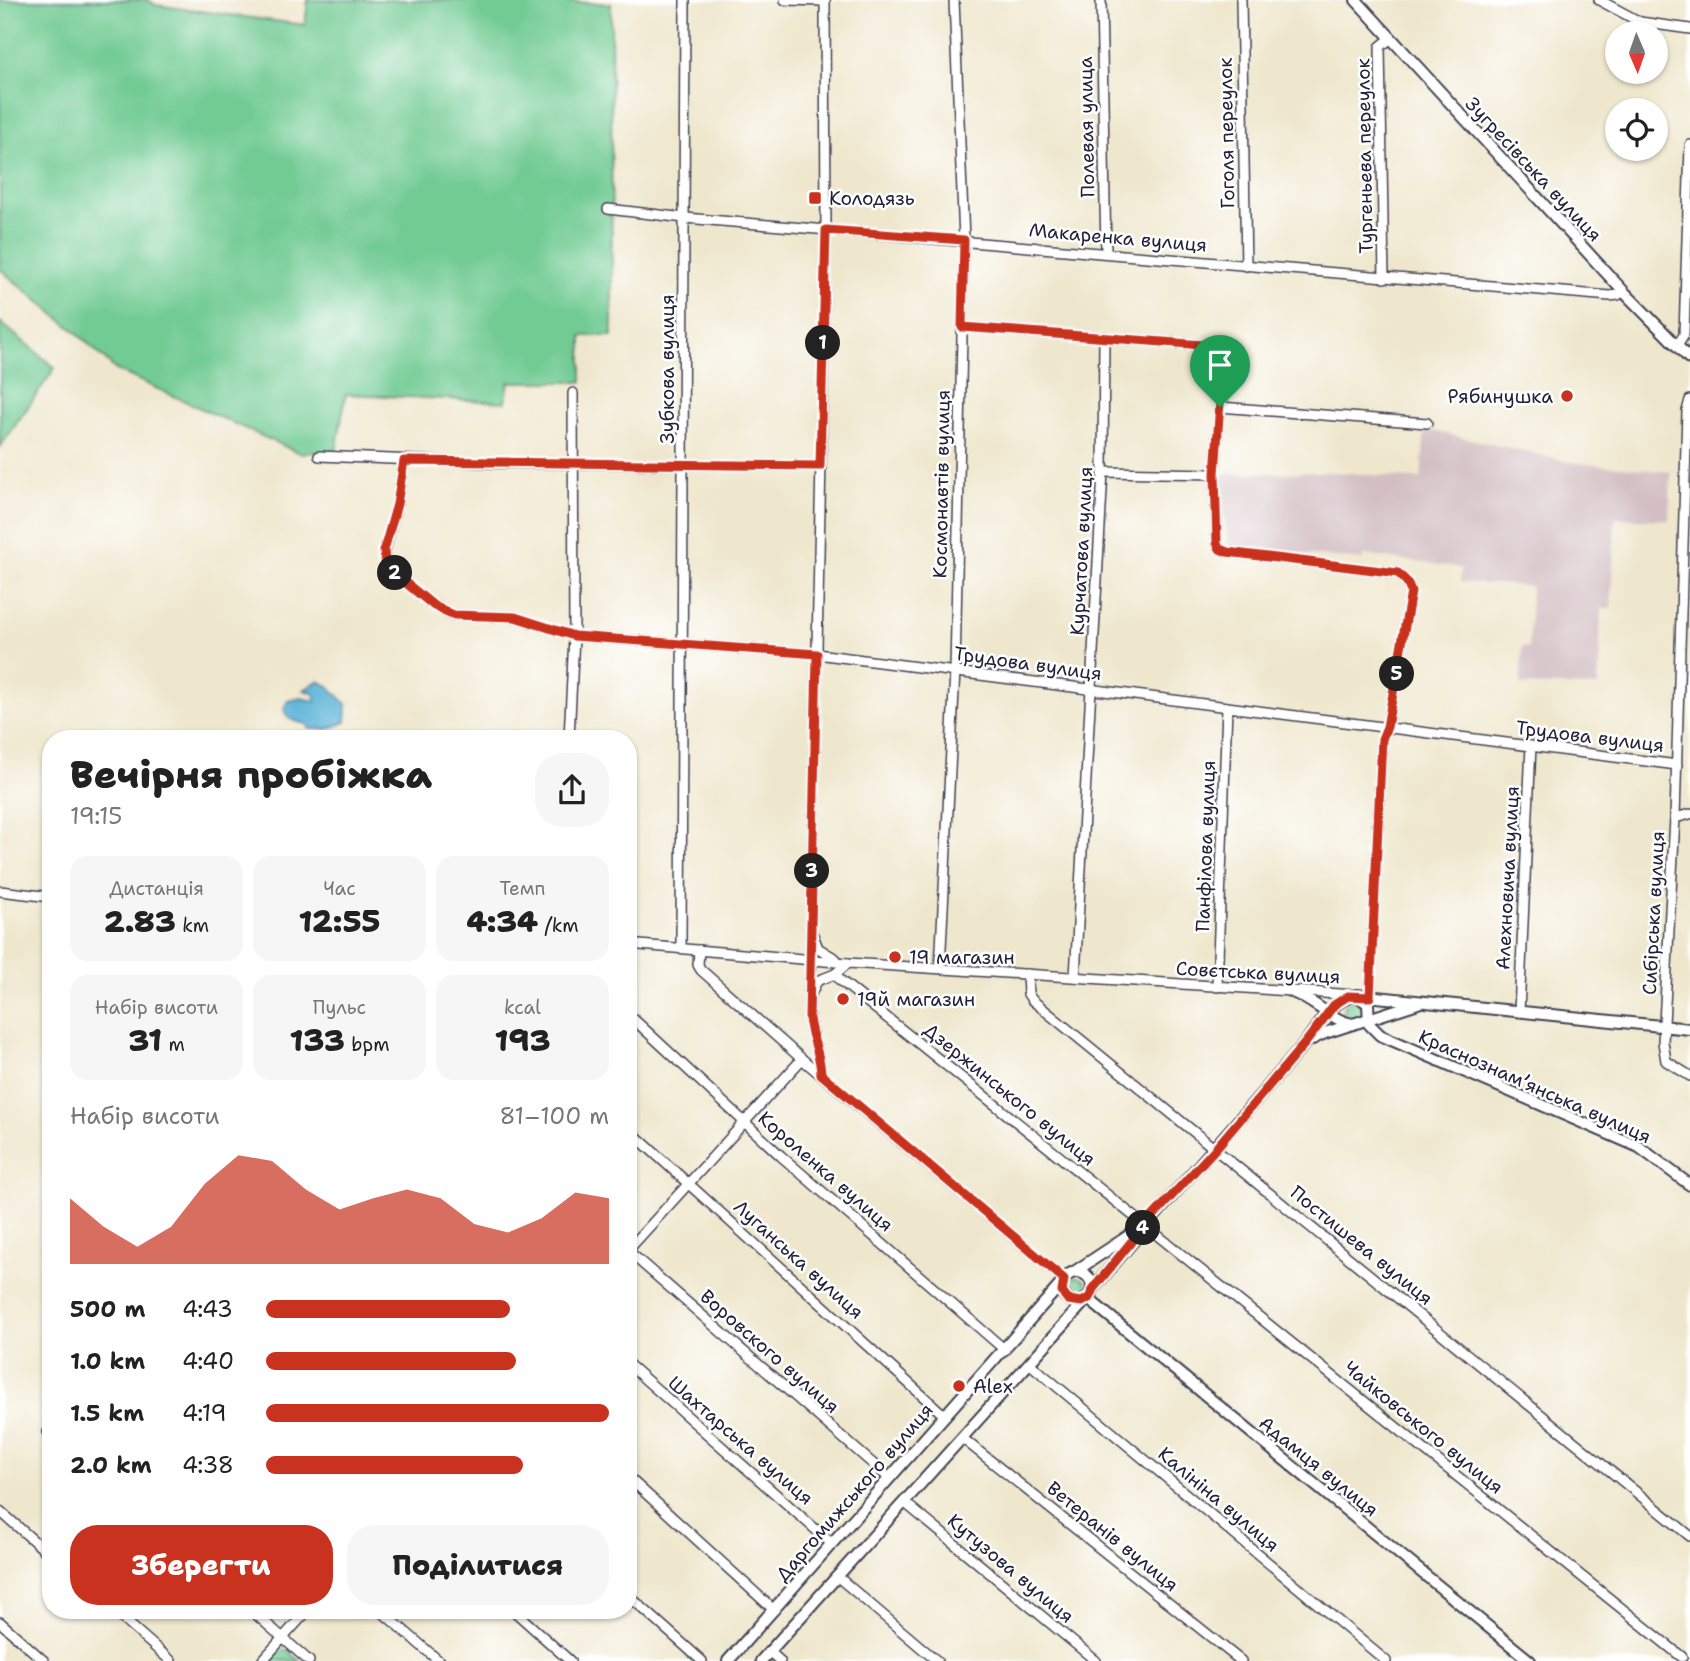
<!DOCTYPE html>
<html lang="uk">
<head>
<meta charset="utf-8">
<style>
	:root { --surface:#fff; --page:#f6f6f6; --text:#222; --muted:#767676; --accent:#c8321e }
	body { margin:0; font-family:"Shantell Sans",sans-serif; background:var(--page); color:var(--text); height:100vh; display:flex; flex-direction:column; font-size:26px; white-space:nowrap }
	* { box-sizing:border-box; margin:0 }
	p { font-size:23px; color:var(--muted) }
	.icon { flex:none; width:38px; height:38px; fill:none; stroke:currentColor; stroke-width:2; stroke-linecap:round; stroke-linejoin:round }
	.map { position:relative; flex:1; overflow:hidden }
	.side { position:absolute; left:42px; top:730px; width:595px; height:889px; display:flex; flex-direction:column; background:var(--surface); border-radius:28px; box-shadow:0 2px 5px #0004 }
	.side>* { flex:none }
	.needle { width:46px; rotate:178deg }
	.fabs { position:absolute; left:1605px; top:21px; display:grid; gap:14px }
	.fabs a { display:grid; place-items:center; width:63px; height:63px; border-radius:50%; background:var(--surface); box-shadow:0 2px 5px #0004; font-size:35px }
	.pin { position:absolute; display:grid; place-items:center; width:60px; height:60px; color:#fff; margin:-72px -30px; border-radius:50% 50% 50% 0; rotate:-45deg; box-shadow:0 0 7px #0007 }
	.pin .icon { rotate:45deg }
	.km { position:absolute; width:35px; height:35px; margin:-18px; border-radius:50%; background:#222; color:#fff; font-size:19px; line-height:35px; text-align:center }
	.round { display:grid; place-items:center; flex:none; width:74px; height:74px; border-radius:28px; background:var(--page) }
	.headline { display:flex; align-items:center; justify-content:space-between; height:119px; padding:0 28px }
	h1 { font-size:38px; font-weight:800; line-height:52px }
	.figures { display:grid; grid-template-columns:repeat(3,1fr); gap:10px; height:119px; padding:7px 28px }
	.figures div { display:grid; align-content:center; border-radius:18px; background:var(--page); text-align:center }
	.figures b { font-size:30px; font-weight:800 }
	.figures small { font-size:19px; font-weight:400 }
	.figures p { font-size:19px }
	.chart { height:196px; padding:14px 28px }
	.chart p { display:flex; justify-content:space-between }
	.chart svg { width:100%; height:126px; margin-top:7px; fill:var(--accent); opacity:.7 }
	.primary-button { display:flex; gap:14px; margin-top:auto; padding:14px 28px }
	.primary-button a { flex:1; height:80px; border-radius:28px; background:var(--accent); color:#fff; font-size:28px; font-weight:800; line-height:80px; text-align:center }
	.primary-button a+a { background:var(--page); color:var(--text) }
	ul { padding:0 28px; list-style:none; font-size:23px }
	li { display:grid; grid-template-columns:112px 84px 1fr; align-items:center; height:52px }
	li i { height:18px; border-radius:9px; background:var(--accent) }
	.map>svg:first-child { display:block }
	.industrial { fill:#d2bec3 }
	.green { fill:#71cb93; stroke:#4a7667; stroke-width:2 }
	.water { fill:#5ab2d7; stroke:#3e6a89; stroke-width:2 }
	.lines { fill:none; stroke-linecap:round; stroke-linejoin:round }
	.minor-casing { stroke:#414051; stroke-width:12 }
	.tertiary-casing { stroke:#414051; stroke-width:14 }
	.minor { stroke:#fff; stroke-width:9 }
	.tertiary { stroke:#fff; stroke-width:10 }
	.route-casing { stroke:#fff; stroke-width:14 }
	.route { stroke:#c8321e; stroke-width:9 }
	.poi-dot { fill:#c8321e; stroke:#fff; stroke-width:2.5 }
	.labels { text-anchor:middle; stroke-width:5; stroke-linejoin:round; paint-order:stroke }
	.street-label { font-size:19px; fill:#22223b; stroke:#fff }
	.poi-label { font-size:19px; fill:#22223b; stroke:#fff; text-anchor:start }
</style>
</head>
<body>
<div class="map">
<svg width="1690" height="1661" viewBox="0 0 1690 1661">
	<rect width="100%" height="100%" fill="#fff"/>
	<filter id="ink" filterUnits="userSpaceOnUse"><feTurbulence type="fractalNoise" baseFrequency=".0143" numOctaves="2"/><feDisplacementMap in="SourceGraphic" scale="14" xChannelSelector="R" yChannelSelector="G"/><feConvolveMatrix kernelMatrix="1 2 1 2 8 2 1 2 1" color-interpolation-filters="sRGB"/></filter>
	<filter id="wash" filterUnits="userSpaceOnUse"><feTurbulence type="fractalNoise" baseFrequency=".00686" numOctaves="4" result="noise"/><feDisplacementMap in="SourceGraphic" scale="28" xChannelSelector="R" yChannelSelector="G"/><feGaussianBlur stdDeviation="1.57" result="paint"/><feColorMatrix in="noise" values="0 0 0 0 0 0 0 0 0 0 0 0 0 0 0 0 0 1.4 0 .05"/><feComposite in="paint" operator="in"/></filter>
	<g filter="url(#wash)">
		<rect width="100%" height="100%" fill="#efe7cd"/>
		<!-- industrial -->
		<polygon class="industrial" points="1425,429 1569,462 1671,472 1669,520 1615,518 1611,608 1601,608 1598,687 1521,685 1522,647 1529,647 1531,586 1460,582 1461,568 1364,555 1363,560 1228,547 1221,474 1337,472 1421,479"/>
		<!-- green -->
		<g class="green">
			<polygon points="0,0 149,0 155,5 305,25 308,0 531,0 611,4 612,336 582,336 582,382 509,382 505,402 346,394 336,451 299,453 116,370 76,332 0,269"/>
			<polygon points="0,322 55,368 0,447"/>
			<circle cx="1353" cy="1010" r="10"/>
			<circle cx="1077" cy="1287" r="10"/>
			<polygon points="278,1651 289,1651 300,1661 269,1661"/>
		</g>
		<!-- water -->
		<path class="water" d="M 318,681 L 329,686 L 347,705 L 346,722 L 328,729 L 310,729 L 307,724 C 296,721 287,722 284,708 L 288,701 L 301,698 L 315,701 L 314,693 L 304,690 Z"/>
	</g>
	<g filter="url(#ink)">
		<g class="lines">
			<!-- minor casing -->
			<g class="minor-casing">
				<g id="minor">
					<polyline points="785,0 825,1"/>
					<polyline points="1101,0 1106,253"/>
					<polyline points="1241,0 1246,266"/>
					<polyline points="1599,0 1640,22 1690,29"/>
					<polyline points="608,209 685,218 1610,296 1618,295 1623,291"/>
					<polyline points="1384,278 1380,47 1391,38"/>
					<polyline points="962,327 1217,346 1223,358 1215,474 1217,543 1220,549 1227,552 1398,573 1407,582 1411,592 1387,727 1382,739 1370,997"/>
					<polyline points="1677,346 1684,335 1690,145"/>
					<polyline points="1690,400 1687,411 1675,818 1663,1042 1666,1061 1690,1076"/>
					<polyline points="1220,407 1427,423"/>
					<polyline points="319,456 487,463 820,466"/>
					<polyline points="404,461 397,504 385,550 385,561 390,570 434,606 454,615 515,617 574,636 817,654 1677,765"/>
					<polyline points="1103,472 1215,474"/>
					<polyline points="569,738 574,636 573,393"/>
					<polyline points="1675,818 1690,814"/>
					<polyline points="0,891 51,897"/>
					<polyline points="813,935 818,948 836,959"/>
					<polyline points="628,944 848,963 1355,995"/>
					<polyline points="681,948 685,0"/>
					<polyline points="699,950 698,965 701,970 802,1059 1064,1279"/>
					<polyline points="848,963 835,974 840,980 1682,1657"/>
					<polyline points="940,968 955,671 964,240 954,0"/>
					<polyline points="1027,974 1028,994 1032,1000 1690,1536"/>
					<polyline points="1075,977 1103,472 1104,337"/>
					<polyline points="1217,987 1227,707"/>
					<polyline points="811,994 817,981 835,974"/>
					<polyline points="1519,1012 1531,746"/>
					<polyline points="628,1014 781,1156 1005,1350"/>
					<path d="M 821,1074 C 821,1055 811,1038 809,1018 L 826,230 L 825,0"/>
					<polyline points="628,1129 945,1416"/>
					<polyline points="628,1250 802,1059"/>
					<polyline points="628,1251 888,1477"/>
					<polyline points="1029,1363 1386,1661"/>
					<polyline points="628,1364 831,1543"/>
					<polyline points="48,1432 51,1435"/>
					<polyline points="962,1438 1241,1661"/>
					<polyline points="628,1477 774,1610"/>
					<polyline points="904,1502 1096,1661"/>
					<polyline points="0,1511 51,1556"/>
					<polyline points="838,1577 937,1661"/>
					<polyline points="628,1595 702,1661"/>
					<polyline points="113,1610 171,1661"/>
					<polyline points="251,1610 309,1661"/>
					<polyline points="380,1610 439,1661"/>
					<polyline points="513,1610 570,1661"/>
					<polyline points="0,1622 44,1661"/>
					<polyline points="770,1652 780,1661"/>
					<polyline points="262,1661 308,1610"/>
				</g>
			</g>
			<!-- tertiary casing -->
			<g class="tertiary-casing">
				<g id="tertiary">
					<polyline points="1356,0 1623,291 1690,359"/>
					<path d="M 1292,992 C 1314,1000 1332,1021 1353,1024"/>
					<polyline points="1357,995 1368,1004 1369,1024 1380,1035 1639,1147 1690,1185"/>
					<path d="M 1308,1039 C 1321,1021 1333,999 1357,995 L 1690,1029"/>
					<circle cx="1077" cy="1287" r="15"/>
					<polyline points="1074,1272 1133,1233"/>
					<path d="M 1093,1289 C 1162,1205 1236,1125 1306,1042 L 1325,1033 L 1418,1003"/>
					<polyline points="1091,1295 1092,1302 1530,1661"/>
					<polyline points="728,1661 1062,1283"/>
					<polyline points="761,1661 1086,1300"/>
				</g>
			</g>
			<!-- minor -->
			<use href="#minor" class="minor"/>
			<!-- tertiary -->
			<use href="#tertiary" class="tertiary"/>
		</g>
	</g>
	<g class="lines" filter="url(#ink)">
		<!-- route casing -->
		<g class="route-casing">
			<path id="route" d="M 826,230 L 964,240 L 962,327 L 1217,346 L 1220,349 L 1223,358 L 1215,474 L 1217,543 L 1220,549 L 1227,552 L 1398,573 L 1407,582 L 1411,592 L 1387,727 L 1382,739 L 1370,997 L 1348,996 L 1334,1005 L 1306,1042 L 1216,1148 L 1144,1226 L 1093,1289 L 1089,1298 L 1082,1302 L 1068,1300 L 1062,1292 L 1064,1279 L 821,1074 C 821,1055 811,1038 809,1018 L 817,654 L 574,636 L 515,617 L 454,615 L 434,606 L 390,570 L 385,561 L 384,550 L 397,504 L 404,461 L 820,466 Z"/>
		</g>
		<!-- route -->
		<use href="#route" class="route"/>
	</g>
	<!-- markers -->
	<g class="poi-dot">
		<rect x="808" y="191" width="14" height="14" rx="3.5"/>
		<circle cx="1567" cy="396" r="7"/>
		<circle cx="895" cy="957" r="7"/>
		<circle cx="843" cy="999" r="7"/>
		<circle cx="959" cy="1386" r="7"/>
	</g>
	<g class="labels">
		<!-- street labels -->
		<g class="street-label">
			<text transform="translate(1086 127) rotate(-91)" y="7">Полевая улица</text>
			<text transform="translate(1226 133) rotate(-91)" y="7">Гоголя переулок</text>
			<text transform="translate(1364 156) rotate(-91)" y="7">Тургеньева переулок</text>
			<text transform="translate(1534 169) rotate(47)" y="7">Зугресівська вулиця</text>
			<text transform="translate(1118 237) rotate(5)" y="7">Макаренка вулиця</text>
			<text transform="translate(667 369) rotate(-90)" y="7">Зубкова вулиця</text>
			<text transform="translate(941 484) rotate(-89)" y="7">Космонавтів вулиця</text>
			<text transform="translate(1081 551) rotate(-87)" y="7">Курчатова вулиця</text>
			<text transform="translate(1028 663) rotate(8)" y="7">Трудова вулиця</text>
			<text transform="translate(1590 736) rotate(7)" y="7">Трудова вулиця</text>
			<text transform="translate(1205 846) rotate(-88)" y="7">Панфілова вулиця</text>
			<text transform="translate(1507 878) rotate(-87)" y="7">Алехновича вулиця</text>
			<text transform="translate(1653 913) rotate(-87)" y="7">Сибірська вулиця</text>
			<text transform="translate(1258 972) rotate(3)" y="7">Совєтська вулиця</text>
			<text transform="translate(1535 1086) rotate(24)" y="7">Краснознамʼянська вулиця</text>
			<text transform="translate(1010 1094) rotate(39)" y="7">Дзержинського вулиця</text>
			<text transform="translate(826 1171) rotate(41)" y="7">Короленка вулиця</text>
			<text transform="translate(1362 1245) rotate(39)" y="7">Постишева вулиця</text>
			<text transform="translate(799 1259) rotate(42)" y="7">Луганська вулиця</text>
			<text transform="translate(770 1351) rotate(41)" y="7">Воровского вулиця</text>
			<text transform="translate(1424 1427) rotate(39)" y="7">Чайковського вулиця</text>
			<text transform="translate(741 1440) rotate(41)" y="7">Шахтарська вулиця</text>
			<text transform="translate(1319 1466) rotate(39)" y="7">Адамця вулиця</text>
			<text transform="translate(854 1492) rotate(-49)" y="7">Даргомижського вулиця</text>
			<text transform="translate(1219 1499) rotate(40)" y="7">Калініна вулиця</text>
			<text transform="translate(1113 1536) rotate(39)" y="7">Ветеранів вулиця</text>
			<text transform="translate(1011 1568) rotate(40)" y="7">Кутузова вулиця</text>
		</g>
		<!-- poi labels -->
		<g class="poi-label">
			<text x="829" y="205">Колодязь</text>
			<text x="1553" y="403" text-anchor="end">Рябинушка</text>
			<text x="909" y="964">19 магазин</text>
			<text x="857" y="1006">19й магазин</text>
			<text x="973" y="1393">Alex</text>
		</g>
	</g>
</svg>
<div class="fabs">
<a><svg class="needle" viewBox="-14 -14 28 28"><path d="M0-13l5 13h-10z" fill="#e53935"/><path d="M0 13l5-13h-10z" fill="#767676"/></svg></a>
<a><svg class="icon" aria-label="locate" viewBox="0 0 24 24"><circle cx="12" cy="12" r="6"/><path d="M12 2v4M12 18v4M2 12h4M18 12h4"/></svg></a>
</div>
<div class="pin" style="left:1220px;top:407px;background:#1e9e55"><svg class="icon" aria-label="arrive" viewBox="0 0 24 24"><path d="M6 21V4h12l-3 4 3 4H6"/></svg></div>
<b class="km" style="left:823px;top:343px">1</b>
<b class="km" style="left:395px;top:573px">2</b>
<b class="km" style="left:812px;top:871px">3</b>
<b class="km" style="left:1143px;top:1228px">4</b>
<b class="km" style="left:1397px;top:674px">5</b>
<section class="side">
<div class="headline"><div><h1>Вечірня пробіжка</h1><p>19:15</p></div><a class="round"><svg class="icon" aria-label="share" viewBox="0 0 24 24"><path d="M12 15V3M7 8l5-5 5 5M5 13v7h14v-7"/></svg></a></div>
<div class="figures">
<div><p>Дистанція</p><b>2.83<small> km</small></b></div>
<div><p>Час</p><b>12:55</b></div>
<div><p>Темп</p><b>4:34<small> /km</small></b></div>
</div>
<div class="figures">
<div><p>Набір висоти</p><b>31<small> m</small></b></div>
<div><p>Пульс</p><b>133<small> bpm</small></b></div>
<div><p>kcal</p><b>193</b></div>
</div>
<div class="chart"><p><span>Набір висоти</span>81–100 m</p>
<svg viewBox="0 0 160 44" preserveAspectRatio="none"><path d="M0 44V21L10 31L20 38L30 31L40 16L50 6L60 8L70 18L80 25L90 21L100 18L110 21L120 30L130 33L140 28L150 19L160 21V44z"/></svg>
</div>
<ul>
<li><b>500 m</b>4:43<i style="width:71%"></i></li>
<li><b>1.0 km</b>4:40<i style="width:73%"></i></li>
<li><b>1.5 km</b>4:19<i style="width:100%"></i></li>
<li><b>2.0 km</b>4:38<i style="width:75%"></i></li>
</ul>
<div class="primary-button"><a>Зберегти</a><a>Поділитися</a></div>
</section>
</div>
</body>
</html>
